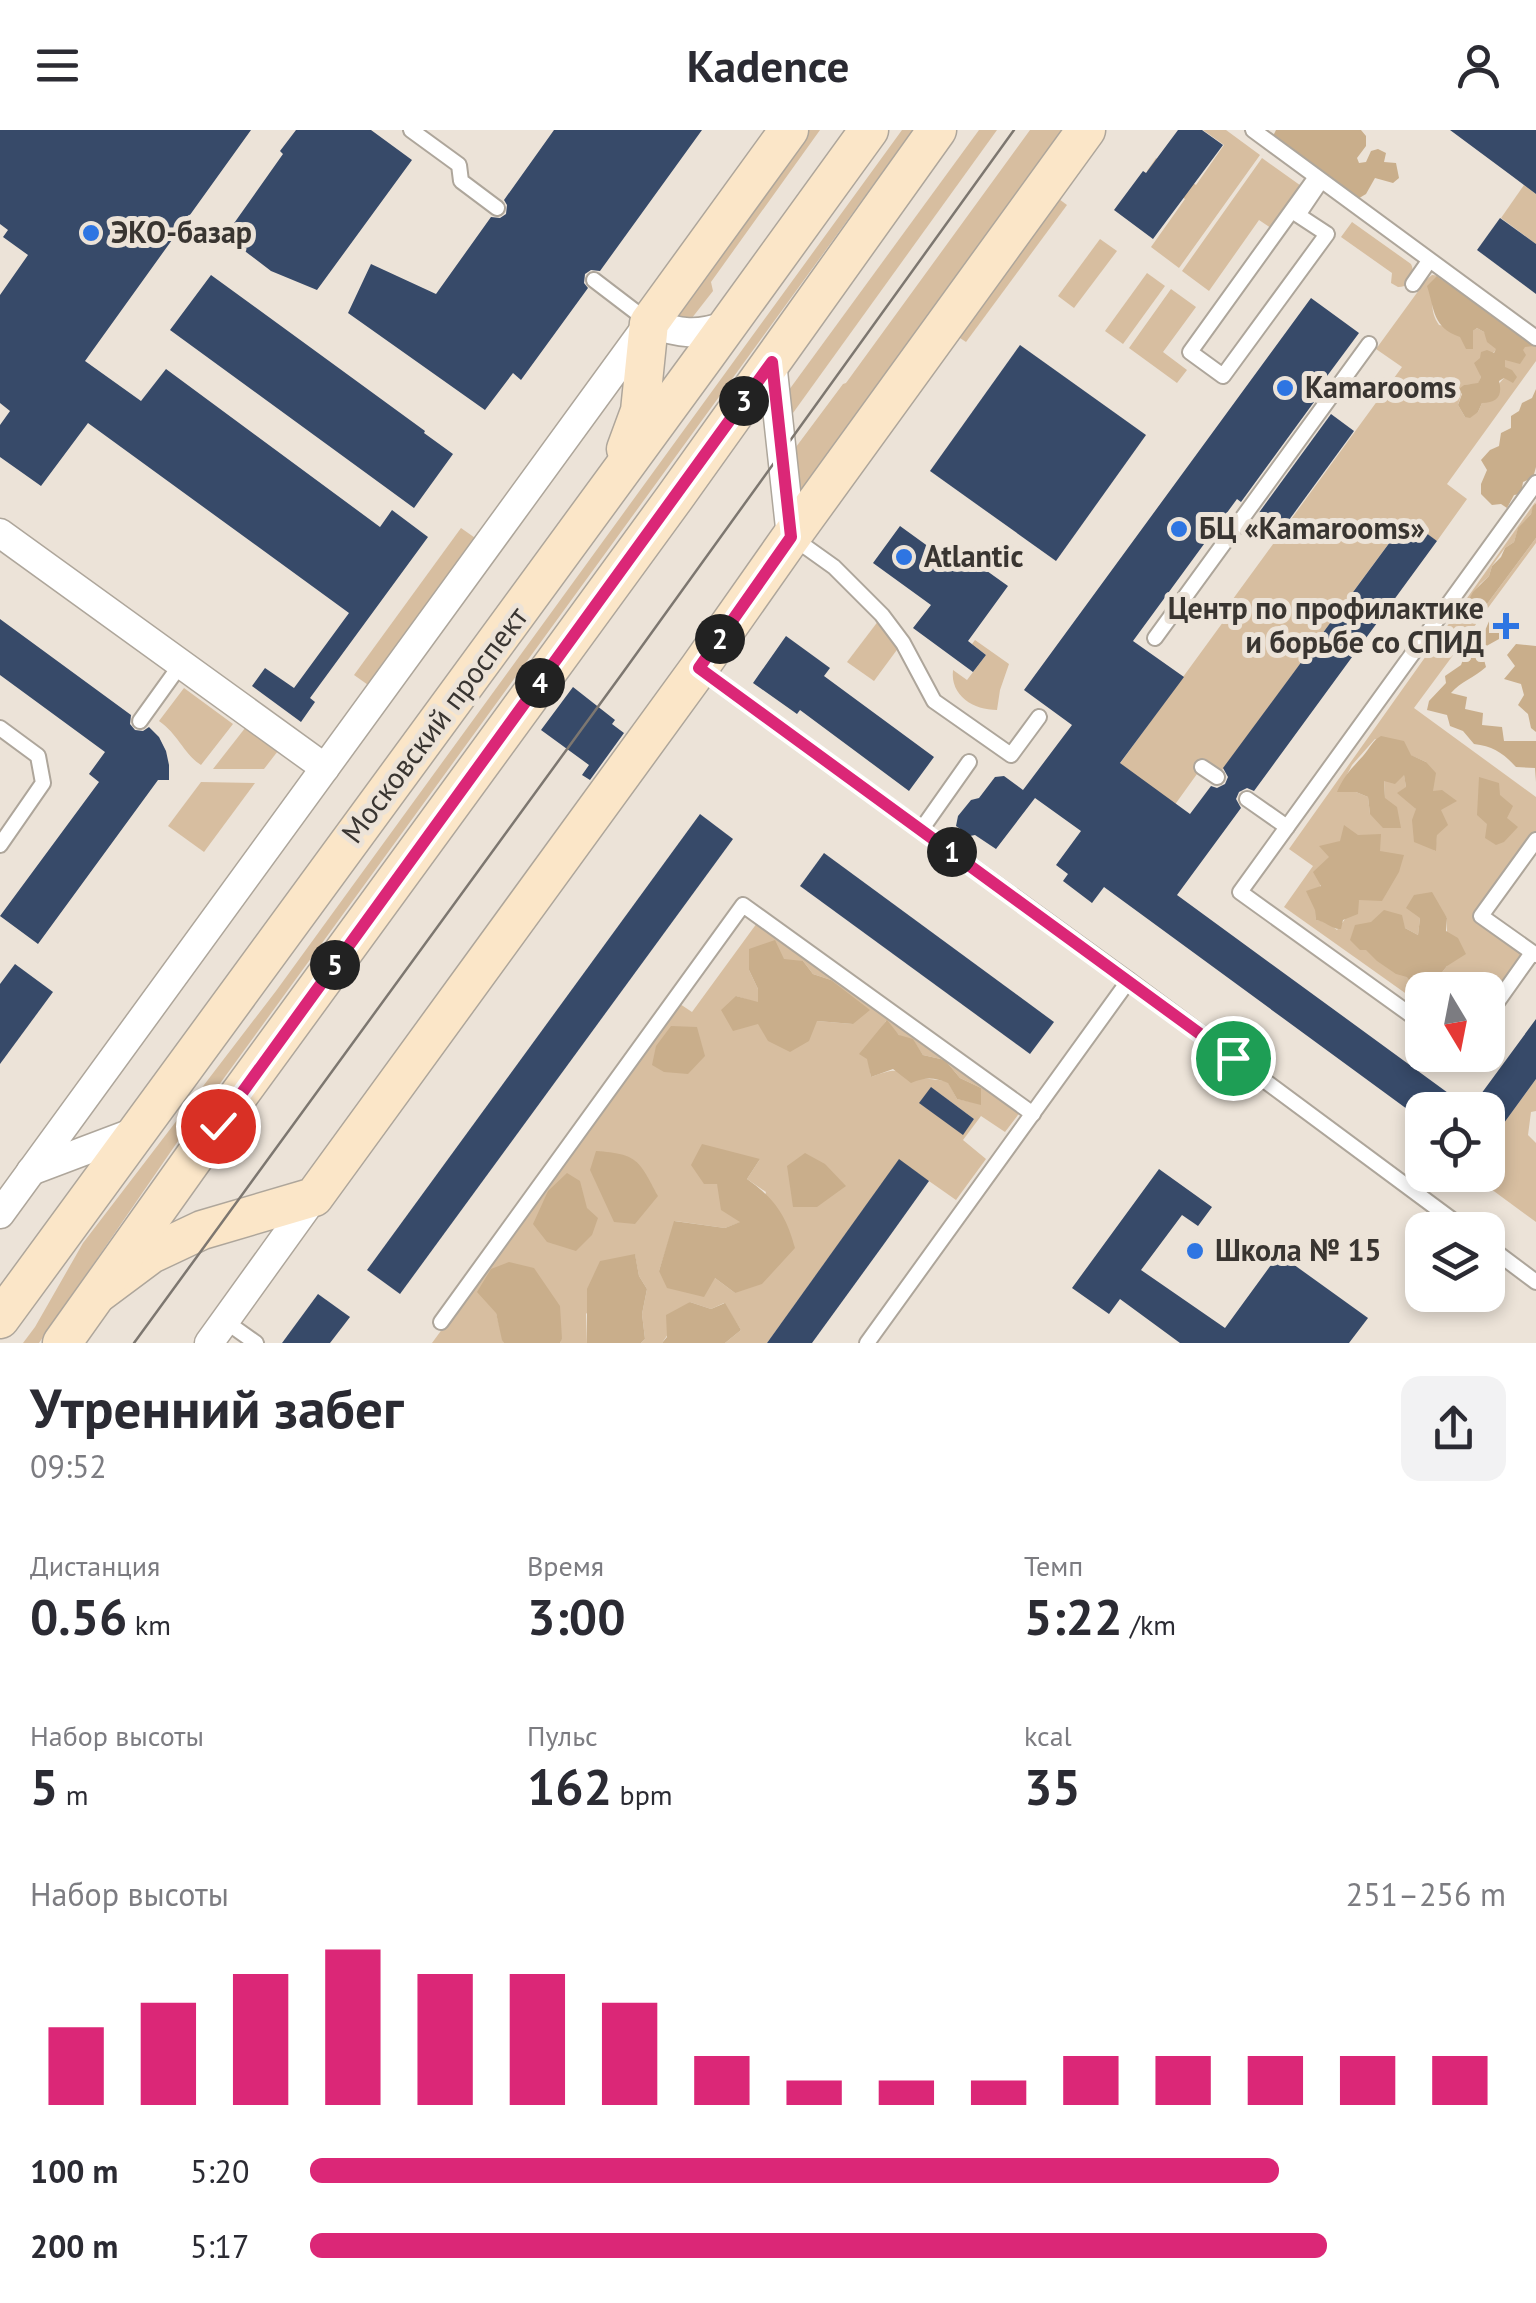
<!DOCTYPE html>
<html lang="ru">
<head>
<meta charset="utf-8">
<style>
	:root { --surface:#fff; --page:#f2f2f3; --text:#2b2b33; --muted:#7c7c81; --accent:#db2777 }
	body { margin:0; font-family:"PT Sans",sans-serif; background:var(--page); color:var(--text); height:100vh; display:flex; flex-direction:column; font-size:38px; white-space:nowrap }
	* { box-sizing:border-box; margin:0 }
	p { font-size:32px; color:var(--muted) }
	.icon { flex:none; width:55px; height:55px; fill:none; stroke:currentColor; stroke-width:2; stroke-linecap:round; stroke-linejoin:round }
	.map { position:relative; height:1213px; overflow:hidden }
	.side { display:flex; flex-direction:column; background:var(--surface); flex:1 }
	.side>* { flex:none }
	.needle { width:65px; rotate:170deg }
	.buttons { position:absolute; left:1405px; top:842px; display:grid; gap:20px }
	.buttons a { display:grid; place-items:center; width:100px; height:100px; border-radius:20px; background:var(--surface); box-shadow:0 5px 15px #0003; font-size:50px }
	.pin { position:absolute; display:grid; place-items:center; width:85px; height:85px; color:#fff; margin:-42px; border:5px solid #fff; border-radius:50%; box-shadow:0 2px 10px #0007 }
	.km { position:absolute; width:50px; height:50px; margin:-25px; border-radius:50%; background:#222; color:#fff; font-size:28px; line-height:50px; text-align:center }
	.round { display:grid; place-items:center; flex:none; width:105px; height:105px; border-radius:20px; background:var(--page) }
	.head { display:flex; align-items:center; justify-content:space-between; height:170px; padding:0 30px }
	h1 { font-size:55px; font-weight:700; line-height:75px }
	.figures { display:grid; grid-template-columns:repeat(3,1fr); gap:15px; height:170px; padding:10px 30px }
	.figures div { display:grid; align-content:center }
	.figures b { font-size:50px; font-weight:700 }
	.figures small { font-size:28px; font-weight:400 }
	.figures p { font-size:28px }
	.chart { height:280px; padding:20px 30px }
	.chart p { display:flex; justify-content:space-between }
	.chart svg { width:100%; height:180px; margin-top:10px; stroke:var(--accent); stroke-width:6 }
	ul { padding:0 30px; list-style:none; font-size:32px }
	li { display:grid; grid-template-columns:160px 120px 1fr; align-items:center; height:75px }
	li i { height:25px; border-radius:12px; background:var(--accent) }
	header { display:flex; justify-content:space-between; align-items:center; height:130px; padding:0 30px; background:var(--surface); font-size:45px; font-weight:700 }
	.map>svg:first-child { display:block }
	.green { fill:#d7bea0; fill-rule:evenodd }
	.forest { fill:#c9ae8b }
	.building { fill:#374a69 }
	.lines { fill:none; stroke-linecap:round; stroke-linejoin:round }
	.lane-casing { stroke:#aea69b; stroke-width:18 }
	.street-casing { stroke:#aea69b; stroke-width:31 }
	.secondary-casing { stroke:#aea69b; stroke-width:41 }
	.lane { stroke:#fff; stroke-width:14 }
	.street { stroke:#fff; stroke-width:28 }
	.secondary { stroke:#fbe6c8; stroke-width:38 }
	.tram { stroke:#7d7770; stroke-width:2.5 }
	.route-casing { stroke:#fff; stroke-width:20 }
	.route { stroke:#db2777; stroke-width:12 }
	.poi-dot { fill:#2e75e2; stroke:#ece3d8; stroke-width:4 }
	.labels { text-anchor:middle; stroke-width:10; stroke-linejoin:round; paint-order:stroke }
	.poi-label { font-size:30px; font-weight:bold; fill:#393531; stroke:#ece3d8; text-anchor:start }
	.street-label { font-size:30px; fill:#393531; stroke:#ece3d8 }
</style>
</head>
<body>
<header><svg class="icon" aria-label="menu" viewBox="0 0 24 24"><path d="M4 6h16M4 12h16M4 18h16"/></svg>Kadence<svg class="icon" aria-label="person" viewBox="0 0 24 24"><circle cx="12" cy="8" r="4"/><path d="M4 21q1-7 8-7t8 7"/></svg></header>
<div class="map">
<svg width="1536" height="1213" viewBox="0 0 1536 1213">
	<rect width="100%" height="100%" fill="#ece3d8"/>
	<!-- green -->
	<g class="green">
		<polygon points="797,0 820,0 711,152 713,161 688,193 674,187"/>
		<polygon points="902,0 913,0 176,1014 39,1213 23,1213 35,1197 83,1113 276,861"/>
		<polygon points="979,0 997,0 780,301 778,275"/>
		<polygon points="1030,0 1077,0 800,383 796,317 843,254 846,253"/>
		<polygon points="1203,0 1226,0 1260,25 1179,138 1151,117 1185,69 1147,41 1156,28 1196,55 1224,15"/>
		<polygon points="1262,28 1304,58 1274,100 1259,90 1209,161 1182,141"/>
		<polygon points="1524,55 1536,64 1536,114 1501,88"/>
		<polygon points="1055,66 1067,75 966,212 954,204"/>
		<path d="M 1352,92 L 1411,134 C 1416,145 1411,157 1398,157 L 1391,153 L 1392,143 L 1341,107 Z"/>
		<polygon points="1100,109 1117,121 1074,178 1058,166"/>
		<polygon points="1147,143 1165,156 1123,214 1105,201"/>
		<path d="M 1432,145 L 1442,146 L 1536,215 L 1536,231 L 1447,354 L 1467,369 L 1437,411 L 1406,390 L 1217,647 L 1202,637 L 1161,694 L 1105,654 L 1226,488 L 1222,484 L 1402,237 L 1376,219 L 1427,149 ZM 1437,146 C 1466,171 1501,186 1525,216 L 1510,230 L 1505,229 L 1504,248 L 1482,273 L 1478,282 L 1465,287 L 1458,275 L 1464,255 L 1478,254 L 1481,247 L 1478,238 L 1497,219 L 1484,202 L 1477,198 L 1473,201 L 1439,195 C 1428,180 1433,163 1437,146 Z"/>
		<polygon points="1171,159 1196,177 1163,222 1187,240 1177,253 1129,218"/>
		<path d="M 1536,371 L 1531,384 L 1518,399 L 1514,412 L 1505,418 L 1492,436 L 1489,446 L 1480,454 L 1468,471 L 1487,474 L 1536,408 L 1536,413 L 1414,578 L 1536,667 L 1536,708 L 1479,787 L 1523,823 L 1522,828 L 1488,876 L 1488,860 L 1460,860 L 1449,854 L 1438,860 L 1422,860 L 1422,875 L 1284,777 L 1313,736 L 1289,719 ZM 1375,609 L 1426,632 L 1437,705 L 1435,721 L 1406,657 L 1404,644 L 1384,649 L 1385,669 L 1370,684 L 1368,667 L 1356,662 L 1338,662 L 1352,635 ZM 1340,711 L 1380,721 L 1389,756 L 1382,770 L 1359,770 L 1337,800 L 1327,792 L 1316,790 C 1314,767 1327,730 1340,711 ZM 1439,778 L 1447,788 L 1447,836 L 1436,850 C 1407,849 1386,841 1366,819 L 1405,798 L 1418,805 L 1420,788 Z"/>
		<polygon points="461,398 478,410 371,557 354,545"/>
		<polygon points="879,490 899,517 874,551 847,532"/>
		<path d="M 975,510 L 1009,534 L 1000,560 L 997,580 C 974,580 950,566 953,540 L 967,550 L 986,525 L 972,514 Z"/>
		<path d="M 184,558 L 233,594 L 201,635 C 183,623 178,604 159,591 Z"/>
		<polygon points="249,593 281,617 264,639 213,639"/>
		<polygon points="201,652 255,653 204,722 168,696"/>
		<path d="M 757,793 L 1021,981 L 1005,1002 L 981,986 L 963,1010 L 986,1029 L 956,1070 L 899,1030 L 767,1213 L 725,1213 L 741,1200 L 724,1173 L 711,1179 L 690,1172 L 662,1213 L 641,1213 L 645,1209 L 642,1184 L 647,1159 L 639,1146 L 635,1125 L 586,1184 L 587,1213 L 560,1213 L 562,1208 L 496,1183 L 504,1213 L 432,1213 L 680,874 L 692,882 ZM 803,831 L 813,844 L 831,850 L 853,894 L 817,891 L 758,893 L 736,866 L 758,873 L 758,859 L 749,840 ZM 886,891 L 900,906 L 913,910 L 923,925 L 945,930 L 960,948 L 981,958 L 981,974 L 957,969 L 948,952 C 939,949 932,950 922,948 C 894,943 903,935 871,947 C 866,922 872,911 886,891 ZM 932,958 L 974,989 L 963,1004 L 920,973 ZM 760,1029 L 747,1049 L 766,1062 L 735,1163 L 715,1148 L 659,1141 L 675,1091 L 725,1098 L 741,1092 L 717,1054 Z"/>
		<polygon points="1536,949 1536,981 1531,982 1528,1005 1536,1013 1536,1092 1472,1045 1488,1045 1488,1015"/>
	</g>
	<!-- forest -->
	<g class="forest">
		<polygon points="1276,0 1361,0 1366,6 1366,16 1357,28 1359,33 1366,32 1371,21 1378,19 1386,23 1384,32 1396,33 1399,48 1393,53 1375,48 1366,64 1356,70 1305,34 1304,28 1297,23 1292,24 1285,15 1266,8 1273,6"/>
		<path d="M 1437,146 C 1445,153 1455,157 1464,164 C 1480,178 1498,190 1515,203 C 1521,207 1528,210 1534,216 L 1525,217 L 1523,220 L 1526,225 L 1520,234 L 1505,230 L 1505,237 L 1512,240 L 1517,247 L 1513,253 L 1504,248 L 1499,251 C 1503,266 1497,273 1482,273 L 1478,282 L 1470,288 L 1465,287 L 1458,275 L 1462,264 L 1459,259 L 1464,255 L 1478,253 L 1481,247 L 1474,233 L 1480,228 L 1481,222 L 1487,220 L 1494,223 L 1496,219 L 1487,212 L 1484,202 L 1477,198 L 1473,201 L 1473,219 L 1466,219 L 1460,207 C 1432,197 1435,180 1427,156 Z"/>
		<polygon points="1536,259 1536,337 1533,348 1523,352 1521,364 1514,365 1507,378 1501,374 1492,375 1481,364 1481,354 1487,340 1481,330 1490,320 1499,316 1501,303 1511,298 1511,286 1519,281 1522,273 1532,268"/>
		<polygon points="1536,373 1536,408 1487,474 1472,480 1468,477 1468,471 1473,462 1489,446 1492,436 1501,427 1505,418 1514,412 1518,398 1531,384 1533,376"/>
		<path d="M 1490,489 L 1501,496 L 1499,509 L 1481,519 L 1486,537 C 1474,548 1461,551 1451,563 L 1467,567 L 1465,579 L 1483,583 L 1482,595 L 1502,597 L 1504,611 L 1536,611 L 1536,652 L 1535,638 L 1516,637 C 1503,623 1493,616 1474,614 L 1463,601 L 1450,596 L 1447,585 L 1427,580 L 1429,571 L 1446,553 L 1445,546 L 1461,535 L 1468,516 L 1484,503 Z"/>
		<polygon points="1516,514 1536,516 1536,602 1531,598 1528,584 1518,575 1524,565 1521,554 1504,549 1515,536 1507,525"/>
		<path d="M 1381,606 L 1404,611 L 1411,625 L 1426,632 L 1436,643 L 1433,661 L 1442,660 L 1457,671 L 1441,680 L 1448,695 L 1437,705 L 1436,721 L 1414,712 L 1412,690 L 1416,679 L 1397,663 L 1406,657 L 1404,645 L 1395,654 L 1384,651 L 1385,668 L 1397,677 L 1401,698 L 1383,698 L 1370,684 L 1368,667 L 1356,662 L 1337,662 C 1343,647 1352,638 1363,626 C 1370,618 1372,611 1381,606 Z"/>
		<polygon points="1479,647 1499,653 1500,665 1513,676 1507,688 1518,697 1504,712 1496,715 1485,708 1487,694 1477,685"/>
		<path d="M 1344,695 L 1358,705 L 1381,704 L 1380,721 L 1404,725 L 1399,742 L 1382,771 L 1359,770 L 1358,784 L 1343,790 L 1341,799 C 1333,800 1325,791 1316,790 L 1315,780 L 1306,761 L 1321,756 L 1313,742 L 1329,727 L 1319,716 L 1340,711 Z"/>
		<polygon points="1432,762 1447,788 1446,801 1458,808 1466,824 1447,836 1436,850 1424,849 1415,858 1407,847 1396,844 1377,831 1366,820 1360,820 1350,810 1355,795 1371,792 1384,780 1402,785 1405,798 1418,805 1420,788 1406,778 1414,765"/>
		<polygon points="775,810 784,829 803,831 813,844 831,850 870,880 853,894 817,891 809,911 790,922 768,911 758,894 733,901 721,880 736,866 758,872 758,859 749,840 749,819"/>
		<path d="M 887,890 L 899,905 L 913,909 L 923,925 L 945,930 L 960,948 L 981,958 L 981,975 L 957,969 L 948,953 C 934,947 925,947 911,953 L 893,939 L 871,947 L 867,929 L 859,924 Z"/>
		<polygon points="671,896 697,897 705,926 688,944 664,942 652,935 656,916"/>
		<path d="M 702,1014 L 760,1029 L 747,1049 C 775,1069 786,1085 795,1118 L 762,1154 L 735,1163 L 715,1148 L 704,1167 L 667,1158 L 659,1141 L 674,1091 L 725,1098 L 740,1092 L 721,1080 L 717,1054 L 704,1054 L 691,1035 Z"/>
		<path d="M 596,1021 C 638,1024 639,1030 658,1066 L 635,1094 L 614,1092 L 590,1040 Z"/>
		<polygon points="805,1023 825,1034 846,1056 817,1077 793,1077 787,1036"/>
		<polygon points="567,1043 580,1051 587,1078 598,1088 592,1105 576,1121 547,1112 533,1094 548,1061"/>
		<polygon points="635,1124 639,1146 647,1159 642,1184 645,1209 641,1213 587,1213 587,1159 600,1131"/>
		<polygon points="509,1132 534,1138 560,1176 562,1209 560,1213 504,1213 502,1210 496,1183 477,1162 491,1139"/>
		<polygon points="690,1172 711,1179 725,1173 741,1200 725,1213 662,1213 667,1207 666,1185"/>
	</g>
	<!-- building -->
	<g class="building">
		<polygon points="0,0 251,0 85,231 141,271 166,239 380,397 392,380 428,407 310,568 315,572 301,592 252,556 265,538 294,558 349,483 88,293 41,356 0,327 0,295 10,281 0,273 0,165 28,125 3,107 8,100 0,94"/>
		<polygon points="296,0 371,0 412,30 317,160 271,141 225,106 283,24 280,21"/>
		<polygon points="554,0 702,0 600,141 591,140 585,144 584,153 588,158 521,250 513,243 485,280 348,183 371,134 436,164 491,87 500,88 506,84 507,75 504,70"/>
		<polygon points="1178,0 1202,0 1223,15 1153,109 1114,80 1143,41 1146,43"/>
		<polygon points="1450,0 1536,0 1536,64 1512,46"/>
		<polygon points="1500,88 1536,114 1536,164 1477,120"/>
		<polygon points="211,145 425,301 424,303 453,324 414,378 170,200"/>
		<polygon points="1311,168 1359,203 1310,269 1314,272 1241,372 1237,369 1133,511 1184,547 1120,633 1190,684 1211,656 1217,658 1225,654 1228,647 1223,638 1407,389 1437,411 1254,661 1247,658 1239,662 1236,669 1241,678 1177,765 1470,979 1536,889 1536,949 1488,1015 1488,980 1422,980 1422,990 1104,757 1092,773 1063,751 1068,744 1056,735 1081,701 1035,668 996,719 975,705 970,706 956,696 958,686 971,670 979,668 995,647 1004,646 1023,660 1072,595 1024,560"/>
		<polygon points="1020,215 1146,305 1056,431 930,341"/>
		<polygon points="1331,284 1354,301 1281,401 1258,384"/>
		<polygon points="900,396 958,438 966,426 1008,456 968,511 986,525 973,542 913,498 931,475 873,433"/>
		<polygon points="0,489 131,585 130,594 135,600 143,601 149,597 159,607 166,621 169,635 169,650 158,650 38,814 0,786 99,652 89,644 105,622 0,545"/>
		<polygon points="786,506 830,538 824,546 934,627 909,661 800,580 797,584 753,553"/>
		<polygon points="573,557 615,590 612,594 624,603 590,650 582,645 589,635 541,600"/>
		<polygon points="700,684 733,709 400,1164 367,1140"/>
		<polygon points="824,723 1054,892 1030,924 800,756"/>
		<polygon points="15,834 53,862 0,934 0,854"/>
		<polygon points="931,957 974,989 963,1005 919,973"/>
		<polygon points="899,1029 929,1051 884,1114 812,1213 767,1213"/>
		<polygon points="1159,1039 1212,1077 1198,1096 1182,1085 1141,1140 1225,1198 1279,1124 1368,1188 1349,1213 1180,1213 1120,1169 1109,1184 1072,1158"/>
		<polygon points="318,1164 350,1187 330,1213 282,1213"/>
	</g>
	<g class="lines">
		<!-- lane casing -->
		<g class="lane-casing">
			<g id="lane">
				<polyline points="411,0 459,35 461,51 497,78"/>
				<polyline points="1253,0 1536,208"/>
				<polyline points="1316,47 1190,222 1223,246 1327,104 1298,85 1321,51"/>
				<polyline points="594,150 649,192"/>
				<polyline points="1413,154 1429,131"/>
				<polyline points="792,407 834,437 882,485 903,513 934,571 1011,625 1039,587"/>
				<polyline points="1155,508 1369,214"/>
				<polyline points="700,539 1129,850 1466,1100"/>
				<polyline points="140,591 181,534"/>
				<polyline points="0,598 38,626 43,653 0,715"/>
				<polyline points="1202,637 1217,647"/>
				<polyline points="1247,669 1287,697"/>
				<polyline points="921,700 969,632"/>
				<polyline points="1536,710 1481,786 1536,825"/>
				<polyline points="1488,885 1532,823"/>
				<polyline points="1422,893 1240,762 1536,353"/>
				<polyline points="1488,1116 1536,1152"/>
				<polyline points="225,1191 256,1213"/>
				<polyline points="441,1192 743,775 1033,984"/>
				<polyline points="867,1213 1129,850"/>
			</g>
		</g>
		<!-- street casing -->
		<g class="street-casing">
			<g id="street">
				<polyline points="772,232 791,407"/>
				<polyline points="0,403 325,638"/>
				<polyline points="31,1041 137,1001"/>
				<path d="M 0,1084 L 649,193 C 681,204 696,206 728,195"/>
				<polyline points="209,1213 314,1067"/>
			</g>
		</g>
		<!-- secondary casing -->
		<g class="secondary-casing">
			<g id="secondary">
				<polyline points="626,319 640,281 649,193 789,0"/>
				<polyline points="100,1162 151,1124 202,1100 314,1067 699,538 791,407 1086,0"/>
				<path d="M 0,1189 C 290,792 582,398 869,0"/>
				<polyline points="62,1213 217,995 675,367 937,0"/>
			</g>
		</g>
		<!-- lane -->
		<use href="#lane" class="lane"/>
		<!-- street -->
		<use href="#street" class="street"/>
		<!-- secondary -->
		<use href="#secondary" class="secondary"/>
		<!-- tram -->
		<polyline class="tram" points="134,1213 624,541 1014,0"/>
	</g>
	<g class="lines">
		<!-- route casing -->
		<g class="route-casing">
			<polyline id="route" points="218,996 772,232 791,407 699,538 1233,928"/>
		</g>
		<!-- route -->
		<use href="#route" class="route"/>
	</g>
	<!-- markers -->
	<g class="poi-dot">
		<circle cx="91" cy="103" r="10"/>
		<circle cx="1285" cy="258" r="10"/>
		<circle cx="1179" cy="399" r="10"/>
		<circle cx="904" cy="427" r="10"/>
		<path d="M1501 481h10v10h10v10h-10v10h-10v-10h-10v-10h10z"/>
		<circle cx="1195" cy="1121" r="10"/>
	</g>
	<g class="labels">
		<!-- poi labels -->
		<g class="poi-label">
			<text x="111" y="113">ЭКО-базар</text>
			<text x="1305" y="268">Kamarooms</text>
			<text x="1199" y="409">БЦ «Kamarooms»</text>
			<text x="924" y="437">Atlantic</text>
			<text x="1484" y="489" text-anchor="end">Центр по профилактике<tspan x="1484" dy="34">и борьбе со СПИД</tspan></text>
			<text x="1215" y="1131">Школа № 15</text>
		</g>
		<!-- street labels -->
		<g class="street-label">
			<text transform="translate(435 595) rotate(-53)" y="10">Московский проспект</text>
		</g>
	</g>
</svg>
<div class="buttons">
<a><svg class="needle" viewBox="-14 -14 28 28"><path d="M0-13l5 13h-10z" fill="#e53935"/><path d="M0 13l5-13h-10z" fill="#7c7c81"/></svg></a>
<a><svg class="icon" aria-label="locate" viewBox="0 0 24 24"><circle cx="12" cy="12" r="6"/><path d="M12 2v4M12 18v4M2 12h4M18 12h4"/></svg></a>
<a><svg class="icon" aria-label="layers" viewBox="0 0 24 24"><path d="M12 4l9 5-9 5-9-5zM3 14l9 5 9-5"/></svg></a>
</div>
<div class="pin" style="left:1233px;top:928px;background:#1e9e55"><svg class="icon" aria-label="arrive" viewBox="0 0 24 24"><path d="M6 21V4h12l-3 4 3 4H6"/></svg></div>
<div class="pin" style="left:218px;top:996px;background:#d93025"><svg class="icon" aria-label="check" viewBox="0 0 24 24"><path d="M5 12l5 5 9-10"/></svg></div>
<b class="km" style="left:952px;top:722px">1</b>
<b class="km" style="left:720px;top:509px">2</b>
<b class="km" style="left:744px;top:271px">3</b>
<b class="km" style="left:540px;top:553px">4</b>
<b class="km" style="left:335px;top:835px">5</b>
</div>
<section class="side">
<div class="head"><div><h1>Утренний забег</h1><p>09:52</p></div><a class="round"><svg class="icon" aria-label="share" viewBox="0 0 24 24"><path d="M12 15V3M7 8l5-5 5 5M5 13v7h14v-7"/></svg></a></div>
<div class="figures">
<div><p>Дистанция</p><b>0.56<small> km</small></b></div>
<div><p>Время</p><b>3:00</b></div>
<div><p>Темп</p><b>5:22<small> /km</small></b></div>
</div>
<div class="figures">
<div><p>Набор высоты</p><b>5<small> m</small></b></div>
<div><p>Пульс</p><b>162<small> bpm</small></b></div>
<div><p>kcal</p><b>35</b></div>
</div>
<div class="chart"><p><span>Набор высоты</span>251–256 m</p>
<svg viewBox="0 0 160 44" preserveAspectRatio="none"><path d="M5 44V25M15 44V19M25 44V12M35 44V6M45 44V12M55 44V12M65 44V19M75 44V32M85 44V38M95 44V38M105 44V38M115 44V32M125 44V32M135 44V32M145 44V32M155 44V32"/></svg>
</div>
<ul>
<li><b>100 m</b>5:20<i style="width:81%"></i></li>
<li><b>200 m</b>5:17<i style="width:85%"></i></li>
</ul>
</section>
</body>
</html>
